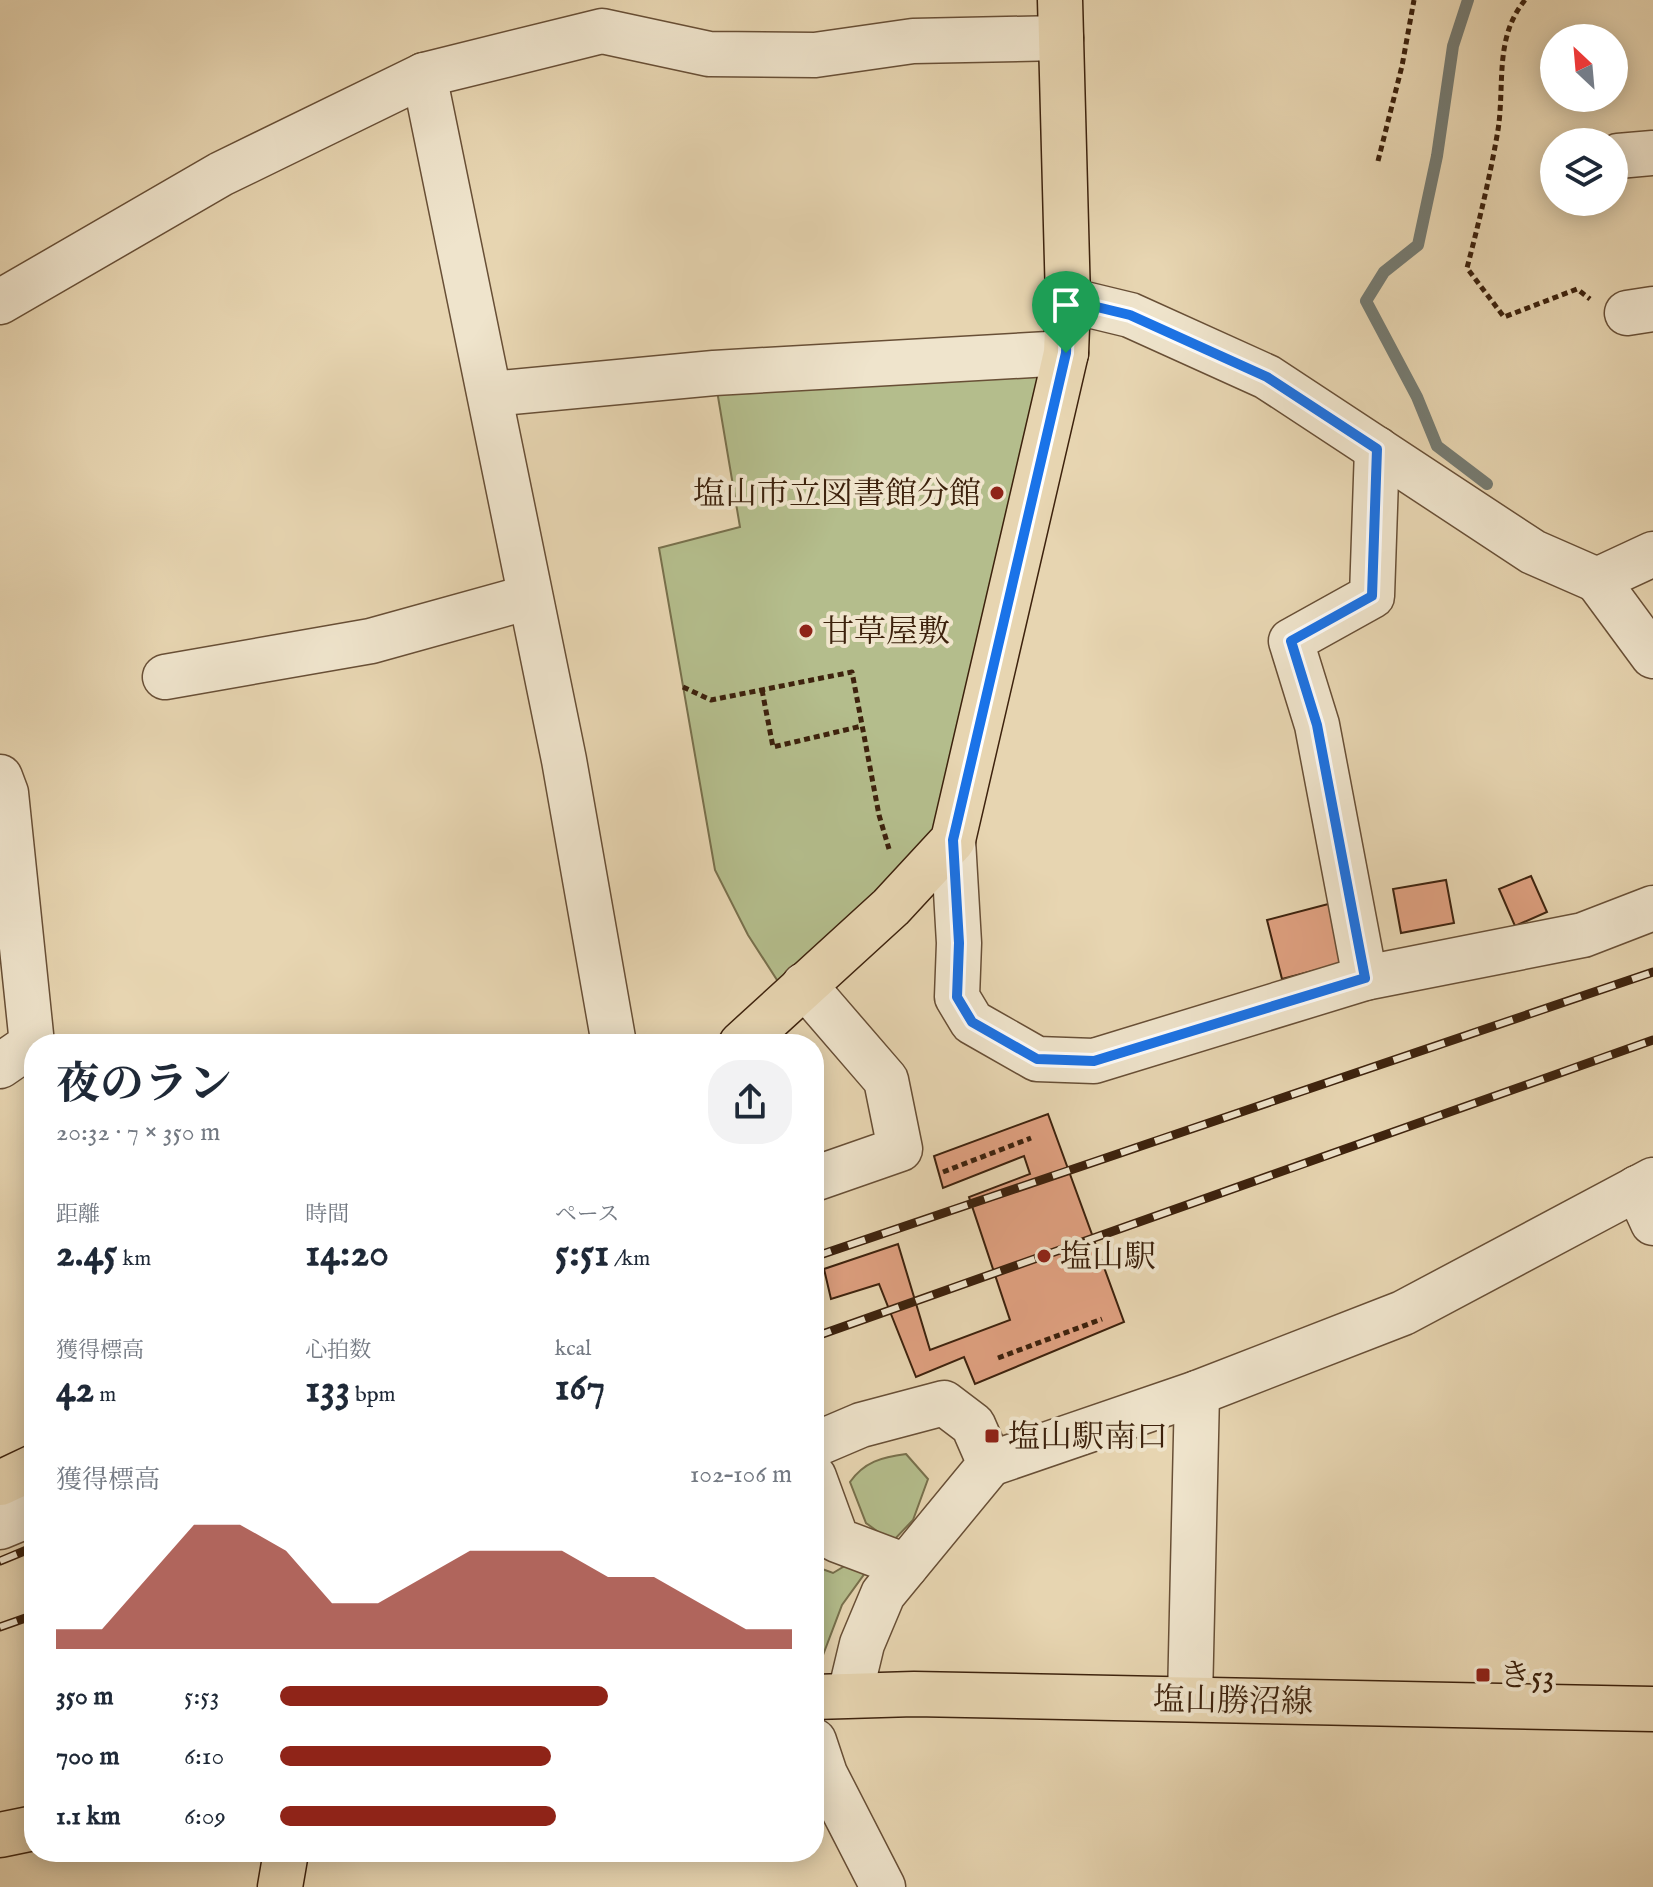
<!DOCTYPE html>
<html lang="ja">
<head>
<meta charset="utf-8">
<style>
	:root { --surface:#fff; --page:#f2f2f3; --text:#1f2937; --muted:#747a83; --accent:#8f2418 }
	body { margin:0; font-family:"IM FELL English","Noto Serif JP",serif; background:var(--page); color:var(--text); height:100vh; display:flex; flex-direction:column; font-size:30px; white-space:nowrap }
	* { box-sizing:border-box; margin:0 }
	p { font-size:26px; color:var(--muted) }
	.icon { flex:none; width:44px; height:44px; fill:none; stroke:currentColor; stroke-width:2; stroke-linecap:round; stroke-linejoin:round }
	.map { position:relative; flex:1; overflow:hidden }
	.side { position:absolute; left:24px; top:1034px; width:800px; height:828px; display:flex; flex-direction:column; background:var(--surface); border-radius:32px; box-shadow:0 4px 20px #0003 }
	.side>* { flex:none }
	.needle { width:52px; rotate:334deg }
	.tools { position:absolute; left:1540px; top:24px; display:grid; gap:16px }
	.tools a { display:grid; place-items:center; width:88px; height:88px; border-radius:50%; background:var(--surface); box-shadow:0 4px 20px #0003; font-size:40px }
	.pin { position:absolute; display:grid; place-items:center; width:68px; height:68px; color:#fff; margin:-82px -34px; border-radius:50% 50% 50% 0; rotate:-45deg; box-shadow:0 0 8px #0007 }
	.pin .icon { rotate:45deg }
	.round { display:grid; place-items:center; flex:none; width:84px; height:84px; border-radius:32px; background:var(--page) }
	.headline { display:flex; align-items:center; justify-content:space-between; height:136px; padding:0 32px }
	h1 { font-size:44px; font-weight:700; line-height:60px }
	.metrics { display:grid; grid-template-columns:repeat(3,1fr); gap:12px; height:136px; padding:8px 32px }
	.metrics div { display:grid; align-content:center }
	.metrics b { font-size:40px; font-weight:700 }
	.metrics small { font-size:22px; font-weight:400 }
	.metrics p { font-size:22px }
	.chart { height:224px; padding:16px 32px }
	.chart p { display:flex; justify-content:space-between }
	.chart svg { width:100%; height:144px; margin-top:8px; fill:var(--accent); opacity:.7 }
	ul { padding:0 32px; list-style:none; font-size:26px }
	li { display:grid; grid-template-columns:128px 96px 1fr; align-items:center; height:60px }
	li i { height:20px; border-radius:10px; background:var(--accent) }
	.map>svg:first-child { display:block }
	.green { fill:#b4bd8c; stroke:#78704c; stroke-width:2 }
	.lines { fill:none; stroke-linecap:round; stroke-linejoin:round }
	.stream { stroke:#757b72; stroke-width:12 }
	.building { fill:#dfa080; stroke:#3d220d; stroke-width:2 }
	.minor-casing { stroke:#684f36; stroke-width:47 }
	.major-casing { stroke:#3d220d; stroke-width:47 }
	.path { stroke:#3d220d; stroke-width:5; stroke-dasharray:6 4; stroke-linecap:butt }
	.minor { stroke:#efe4cc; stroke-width:44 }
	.major { stroke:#e7d5b1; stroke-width:44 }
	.rail-casing { stroke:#3d220d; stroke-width:9 }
	.rail { stroke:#efe4cc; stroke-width:6; stroke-dasharray:18; stroke-linecap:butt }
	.route-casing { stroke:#fff; stroke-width:16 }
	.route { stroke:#1a73e8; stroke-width:10 }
	.poi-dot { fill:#8f2418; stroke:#efe4cc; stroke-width:3 }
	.labels { text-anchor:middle; stroke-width:8; stroke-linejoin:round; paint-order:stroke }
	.poi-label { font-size:32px; fill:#3d220d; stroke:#efe4cc; text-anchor:start }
	.street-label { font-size:32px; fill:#3d220d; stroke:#efe4cc }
</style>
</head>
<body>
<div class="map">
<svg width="1653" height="1887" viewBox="0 0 1653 1887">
	<rect width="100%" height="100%" fill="#e7d5b1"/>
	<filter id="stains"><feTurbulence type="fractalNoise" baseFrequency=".0025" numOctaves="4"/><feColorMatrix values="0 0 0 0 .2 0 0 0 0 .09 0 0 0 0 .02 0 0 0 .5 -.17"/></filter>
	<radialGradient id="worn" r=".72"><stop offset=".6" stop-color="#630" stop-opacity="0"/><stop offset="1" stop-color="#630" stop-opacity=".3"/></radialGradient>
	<!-- green -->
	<g class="green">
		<polygon points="1066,353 963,803 788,997 748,935 715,870 659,548 740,527 714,373"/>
		<path d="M 906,1454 L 928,1479 L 913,1520 L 892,1542 L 866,1523 L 850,1482 C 864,1462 882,1457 906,1454 Z"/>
		<polygon points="853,1561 865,1573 842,1605 823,1655 814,1655 814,1566 833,1573"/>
	</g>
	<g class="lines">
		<!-- stream -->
		<polyline class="stream" points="1468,0 1453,46 1437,156 1418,245 1384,272 1366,301 1417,397 1437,446 1487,484"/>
	</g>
	<!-- building -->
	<g class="building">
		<polygon points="1531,876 1547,912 1515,926 1499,889"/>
		<polygon points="1446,880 1454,923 1401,933 1393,889"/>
		<polygon points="1336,902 1351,961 1282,979 1267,920"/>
		<polygon points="1048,1114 1124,1322 975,1384 964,1357 916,1377 879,1284 831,1299 824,1269 898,1244 930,1350 1010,1320 969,1197 1030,1174 1024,1156 943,1188 934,1156"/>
	</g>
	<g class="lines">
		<!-- minor casing -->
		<g class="minor-casing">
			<g id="minor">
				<polyline points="424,75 564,760 614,1044"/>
				<polyline points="1618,156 1653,153"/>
				<polyline points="1068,300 1130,315 1267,377 1533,552 1597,580 1653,554"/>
				<polyline points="0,302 221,174 424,75 602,31 709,54 815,55 913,41 1061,38"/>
				<polyline points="1627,313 1653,309"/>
				<polyline points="490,394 714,373 1066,353"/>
				<polyline points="1597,580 1653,656"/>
				<polyline points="165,677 371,641 529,597"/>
				<polyline points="0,777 6,793 32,1044 0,1066"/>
				<polyline points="953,840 959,943 957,997 972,1022 1037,1059 1094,1061 1365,978 1583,935 1653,908"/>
				<polyline points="1365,978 1317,725 1291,641 1372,596 1377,449"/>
				<polyline points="804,985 886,1080 900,1149 814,1179"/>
				<polyline points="1637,1188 1653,1223"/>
				<polyline points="814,1445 861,1425 944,1403 973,1425 990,1464 883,1594 862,1644 850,1694"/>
				<polyline points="990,1464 1197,1393 1403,1313 1653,1180"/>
				<polyline points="814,1477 837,1540 906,1566"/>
				<polyline points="0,1527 34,1513"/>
				<polyline points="1190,1699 1197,1393"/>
				<polyline points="814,1741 825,1774 883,1887"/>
			</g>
		</g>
		<!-- major casing -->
		<g class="major-casing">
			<g id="major">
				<polyline points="741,1044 891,907 953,840 1066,353 1068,300 1060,0"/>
				<polyline points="0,1483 34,1467"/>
				<polyline points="814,1697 914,1694 1653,1709"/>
				<polyline points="0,1835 34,1828"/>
				<polyline points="280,1887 286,1852"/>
			</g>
		</g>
		<!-- path -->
		<g class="path">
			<path d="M 1525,0 C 1494,38 1505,84 1498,130 C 1490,177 1479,222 1467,268 L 1504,317 L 1577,289 L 1590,299"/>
			<polyline points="1378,161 1402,66 1414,0"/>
			<polyline points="683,687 711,700 852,672 879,815 889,849"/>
			<polyline points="762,690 773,747 862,726"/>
			<polyline points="943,1172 1031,1138"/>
			<polyline points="998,1358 1102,1319"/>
		</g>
		<!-- minor -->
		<use href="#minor" class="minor"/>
		<!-- major -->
		<use href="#major" class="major"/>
		<!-- rail casing -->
		<g class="rail-casing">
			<g id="rail">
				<polyline points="814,1257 1653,972"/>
				<polyline points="814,1337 1653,1040"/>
				<polyline points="0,1561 34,1547"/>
				<polyline points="0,1627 34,1615"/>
			</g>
		</g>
		<!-- rail -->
		<use href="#rail" class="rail"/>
	</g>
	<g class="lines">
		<!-- route casing -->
		<g class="route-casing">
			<polygon id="route" points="1068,300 1130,315 1267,377 1377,449 1372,596 1291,641 1317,725 1365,978 1094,1061 1037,1059 972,1022 957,997 959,943 953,840 1066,353"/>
		</g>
		<!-- route -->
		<use href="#route" class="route"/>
	</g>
	<!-- markers -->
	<g class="poi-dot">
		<circle cx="997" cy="493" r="8"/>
		<circle cx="806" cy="631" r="8"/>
		<circle cx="1044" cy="1256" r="8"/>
		<rect x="984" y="1428" width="16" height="16" rx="4"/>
		<rect x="1475" y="1667" width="16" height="16" rx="4"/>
	</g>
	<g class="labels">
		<!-- poi labels -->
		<g class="poi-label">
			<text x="981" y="504" text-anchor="end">塩山市立図書館分館</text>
			<text x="822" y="642">甘草屋敷</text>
			<text x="1060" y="1267">塩山駅</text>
			<text x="1008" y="1447">塩山駅南口</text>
			<text x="1499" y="1686">き53</text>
		</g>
		<!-- street labels -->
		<g class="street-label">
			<text transform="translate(1233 1700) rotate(1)" y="11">塩山勝沼線</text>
		</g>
	</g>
	<rect width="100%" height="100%" filter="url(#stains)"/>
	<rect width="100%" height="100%" fill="url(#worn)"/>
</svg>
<div class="tools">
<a><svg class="needle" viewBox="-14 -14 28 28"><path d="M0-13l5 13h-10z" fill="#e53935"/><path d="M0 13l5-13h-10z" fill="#747a83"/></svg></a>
<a><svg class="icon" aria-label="layers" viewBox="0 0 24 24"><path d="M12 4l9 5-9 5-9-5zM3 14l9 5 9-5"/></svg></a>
</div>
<div class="pin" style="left:1066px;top:353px;background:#1e9e55"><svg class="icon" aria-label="arrive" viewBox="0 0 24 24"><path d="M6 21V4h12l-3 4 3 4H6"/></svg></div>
<section class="side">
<div class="headline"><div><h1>夜のラン</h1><p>20:32 · 7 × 350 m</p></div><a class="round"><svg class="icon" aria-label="share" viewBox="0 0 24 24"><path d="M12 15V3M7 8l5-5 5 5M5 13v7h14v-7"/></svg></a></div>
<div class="metrics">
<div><p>距離</p><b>2.45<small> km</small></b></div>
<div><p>時間</p><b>14:20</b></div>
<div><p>ペース</p><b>5:51<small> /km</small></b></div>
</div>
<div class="metrics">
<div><p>獲得標高</p><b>42<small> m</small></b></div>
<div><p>心拍数</p><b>133<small> bpm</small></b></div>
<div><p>kcal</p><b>167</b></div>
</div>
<div class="chart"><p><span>獲得標高</span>102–106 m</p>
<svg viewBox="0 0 160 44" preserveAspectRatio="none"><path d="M0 44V38L10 38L20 22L30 6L40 6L50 14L60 30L70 30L80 22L90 14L100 14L110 14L120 22L130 22L140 30L150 38L160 38V44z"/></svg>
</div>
<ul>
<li><b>350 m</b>5:53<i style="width:64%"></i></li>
<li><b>700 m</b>6:10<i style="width:53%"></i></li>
<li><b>1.1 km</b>6:09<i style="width:54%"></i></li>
</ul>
</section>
</div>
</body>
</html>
